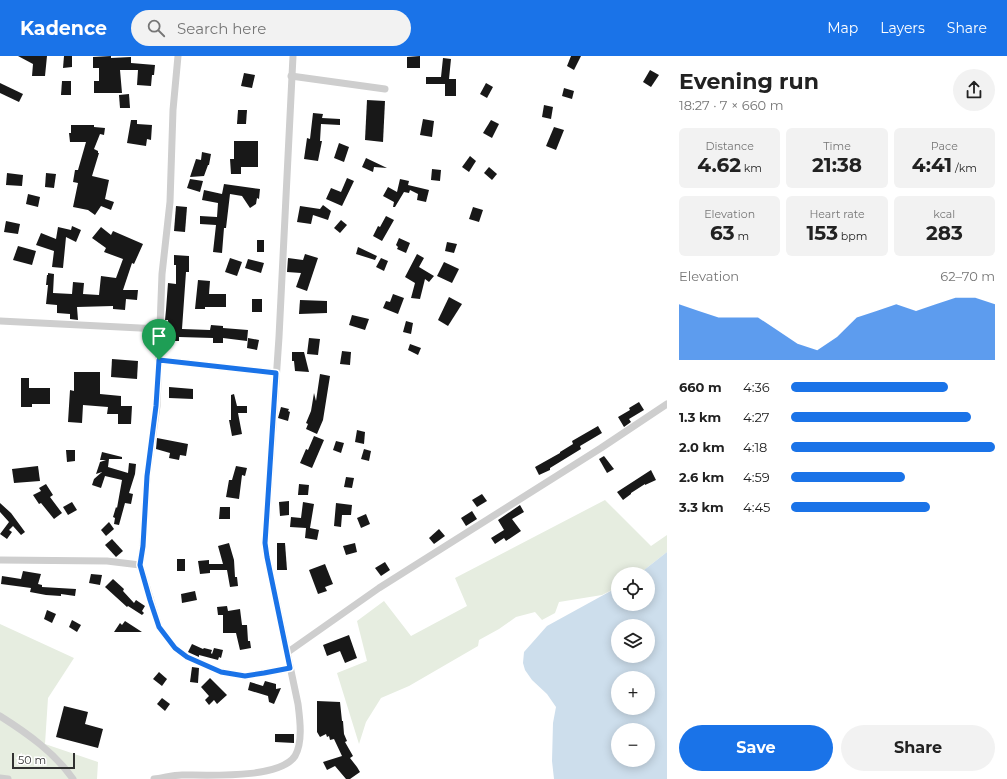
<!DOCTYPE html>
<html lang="en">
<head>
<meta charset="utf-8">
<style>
	:root { --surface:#fff; --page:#f2f2f2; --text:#222; --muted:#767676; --accent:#1a73e8 }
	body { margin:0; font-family:Montserrat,sans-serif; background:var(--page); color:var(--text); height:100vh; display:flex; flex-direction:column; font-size:15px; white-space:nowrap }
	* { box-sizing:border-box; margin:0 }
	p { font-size:13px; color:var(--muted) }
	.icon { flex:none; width:22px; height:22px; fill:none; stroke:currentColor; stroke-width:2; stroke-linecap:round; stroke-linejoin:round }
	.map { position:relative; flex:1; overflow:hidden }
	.panel { display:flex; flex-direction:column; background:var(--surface); width:340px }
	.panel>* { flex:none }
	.fabs { position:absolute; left:611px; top:511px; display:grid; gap:8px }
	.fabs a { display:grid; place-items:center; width:44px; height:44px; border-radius:50%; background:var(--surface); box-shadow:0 2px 10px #0003; font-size:20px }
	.scale { position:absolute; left:12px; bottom:10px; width:63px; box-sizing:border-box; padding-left:4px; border:2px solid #313131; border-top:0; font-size:11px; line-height:14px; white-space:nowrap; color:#313131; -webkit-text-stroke:3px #fff; paint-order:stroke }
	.pin { position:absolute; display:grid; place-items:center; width:34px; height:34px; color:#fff; margin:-41px -17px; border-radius:50% 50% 50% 0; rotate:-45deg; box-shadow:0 0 4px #0007 }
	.pin .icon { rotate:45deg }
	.round { display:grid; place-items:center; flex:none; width:42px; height:42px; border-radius:21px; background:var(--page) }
	.headline { display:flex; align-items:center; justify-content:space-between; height:68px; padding:0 12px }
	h1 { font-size:22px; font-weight:700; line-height:30px }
	.figures { display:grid; grid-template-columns:repeat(3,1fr); gap:6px; height:68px; padding:4px 12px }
	.figures div { display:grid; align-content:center; border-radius:6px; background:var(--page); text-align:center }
	.figures b { font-size:20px; font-weight:700 }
	.figures small { font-size:11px; font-weight:400 }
	.figures p { font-size:11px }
	.chart { height:112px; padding:8px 12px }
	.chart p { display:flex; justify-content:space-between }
	.chart svg { width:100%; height:72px; margin-top:4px; fill:var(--accent); opacity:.7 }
	.button { display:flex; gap:8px; margin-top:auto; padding:8px 12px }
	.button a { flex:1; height:46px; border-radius:24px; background:var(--accent); color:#fff; font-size:16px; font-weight:700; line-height:46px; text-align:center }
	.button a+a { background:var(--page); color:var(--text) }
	ul { padding:0 12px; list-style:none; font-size:13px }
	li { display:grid; grid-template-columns:64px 48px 1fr; align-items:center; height:30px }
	li i { height:10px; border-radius:5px; background:var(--accent) }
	header { display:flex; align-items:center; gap:24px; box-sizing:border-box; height:56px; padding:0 20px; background:var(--accent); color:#fff }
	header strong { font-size:19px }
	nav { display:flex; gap:22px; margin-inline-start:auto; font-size:14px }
	.search { width:280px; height:36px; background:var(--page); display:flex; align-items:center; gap:10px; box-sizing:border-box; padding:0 14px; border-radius:22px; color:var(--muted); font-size:15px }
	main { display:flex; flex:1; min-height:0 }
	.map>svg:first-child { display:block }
	.green { fill:#e6ede0 }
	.water { fill:#cddeec; fill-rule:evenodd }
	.building { fill:#181818 }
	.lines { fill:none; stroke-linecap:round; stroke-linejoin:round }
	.street { stroke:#cecece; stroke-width:7 }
	.route-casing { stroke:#fff; stroke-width:8 }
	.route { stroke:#1a73e8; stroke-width:5 }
</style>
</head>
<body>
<header>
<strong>Kadence</strong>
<div class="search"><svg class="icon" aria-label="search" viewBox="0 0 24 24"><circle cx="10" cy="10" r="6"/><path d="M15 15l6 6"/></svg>Search here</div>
<nav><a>Map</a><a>Layers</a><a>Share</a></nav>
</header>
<main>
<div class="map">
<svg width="667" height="723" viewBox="0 0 667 723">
	<rect width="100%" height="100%" fill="#fff"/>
	<!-- green -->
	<g class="green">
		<polygon points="605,444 651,490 667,479 667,496 639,518 618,518 618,531 602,539 559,546 555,557 542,564 535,556 516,561 499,573 479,584 478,590 409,630 381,642 366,666 359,688 337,617 367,605 357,565 384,545 411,580 467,550 455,522"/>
		<polygon points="0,568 74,602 48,642 45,688 98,706 97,723 0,723"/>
	</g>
	<!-- water -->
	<path class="water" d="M 667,496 L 667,723 L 554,723 L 552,705 L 553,667 L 556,651 L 547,638 L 532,624 L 525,614 L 523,607 L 524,596 L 547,570 L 618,531 L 618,548 L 648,548 L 648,518 L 639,518 ZM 618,570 L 648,570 L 648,600 L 618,600 ZM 618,622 L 648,622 L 648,652 L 618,652 ZM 618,674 L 648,674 L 648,704 L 618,704 Z"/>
	<!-- building -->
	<g class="building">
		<polygon points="18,0 47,0 45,20 32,20 33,8"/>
		<polygon points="64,0 72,0 72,11 63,12"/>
		<polygon points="111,0 111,2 131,1 131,7 155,9 154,19 152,19 151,30 137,29 138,14 120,14 122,37 94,37 94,25 99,25 99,12 93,12 93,1"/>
		<polygon points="420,0 420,12 407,12 407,1"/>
		<polygon points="571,0 581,0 574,14 567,10"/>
		<polygon points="443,2 451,3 449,23 456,23 456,40 445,40 445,28 426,28 426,21 441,21"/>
		<polygon points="650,14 659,19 651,31 643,26"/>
		<polygon points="244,17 255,19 252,32 241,30"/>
		<polygon points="62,25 71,25 71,39 61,39"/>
		<polygon points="0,27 23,38 19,46 0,37"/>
		<polygon points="486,27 493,31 487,42 480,38"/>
		<polygon points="564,32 574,35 572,43 562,40"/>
		<polygon points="129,38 130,52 120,52 119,39"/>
		<polygon points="367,44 385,45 383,86 365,84"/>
		<polygon points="544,49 553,51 551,63 542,61"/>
		<polygon points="238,54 247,54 246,68 237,68"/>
		<polygon points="313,57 323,58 322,62 340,63 340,69 321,68 320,85 322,85 318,105 304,103 307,82 310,83"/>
		<polygon points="423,63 434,65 432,81 420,79"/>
		<polygon points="131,64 137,64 137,68 152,69 151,84 147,83 146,90 127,87"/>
		<polygon points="491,64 499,68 492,82 483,77"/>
		<polygon points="71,69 94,69 94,71 105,72 104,79 100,78 94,93 98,95 98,97 99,97 92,120 109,124 105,143 114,146 111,154 101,150 95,159 88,154 73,151 78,127 73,126 75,114 78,114 86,86 70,86 69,77 71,77"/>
		<polygon points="554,71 564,74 556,94 546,90"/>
		<polygon points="234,85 258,85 258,111 241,111 241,118 231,118 230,103 234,103"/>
		<polygon points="339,87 349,91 344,106 334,102"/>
		<polygon points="202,96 211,98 209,109 208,109 204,120 190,121 196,103 201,104"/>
		<polygon points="470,100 476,105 469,116 462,111"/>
		<polygon points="366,102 387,112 374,111 373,116 362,111"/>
		<polygon points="489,111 497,118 492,124 484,117"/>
		<polygon points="432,113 441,114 440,125 431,124"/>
		<polygon points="7,117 23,119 22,130 6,129"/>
		<polygon points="46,117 56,118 54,132 45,131"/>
		<polygon points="347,122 354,125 342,150 326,143 331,132 341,136"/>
		<polygon points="190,123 203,125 200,136 187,132"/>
		<polygon points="400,123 409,125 408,129 429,134 426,146 417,144 418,138 410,134 409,137 404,136 395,151 393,151 394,146 383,140 388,131 397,136"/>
		<polygon points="224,128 260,133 259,143 257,142 256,148 250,152 242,140 230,138 226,172 224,172 222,197 213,196 216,169 200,168 200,160 217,161 218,147 202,144 204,134 222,138"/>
		<polygon points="28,138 40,141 38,151 26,148"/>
		<polygon points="323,149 331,155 328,164 313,159 311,168 297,166 300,150 320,153"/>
		<polygon points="176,150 187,151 185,176 174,175"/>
		<polygon points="473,151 483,154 479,166 469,163"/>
		<polygon points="386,160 394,164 382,185 373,180 378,170 380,171"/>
		<polygon points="341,164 347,169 340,177 334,172"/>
		<polygon points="6,165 20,168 18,178 4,176"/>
		<polygon points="72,170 81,174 76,186 66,181 63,212 52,211 54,195 36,189 41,177 56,183 58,171 71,174"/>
		<polygon points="101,171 111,179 113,175 143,188 134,208 132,207 123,234 138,234 137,244 126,243 125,254 113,253 113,250 77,251 78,264 70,263 70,258 57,257 57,249 46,248 48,229 46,229 47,219 48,219 48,217 54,218 53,237 72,238 73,226 84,227 83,238 99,239 101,220 116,222 123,203 104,196 106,192 92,182"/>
		<polygon points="399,182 410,187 406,197 397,193 398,191 396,189"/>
		<rect x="257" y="184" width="7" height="12"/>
		<polygon points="447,186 457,188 454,197 445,195"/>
		<polygon points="18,190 36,195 32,209 13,204"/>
		<polygon points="358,191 377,200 375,204 356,198"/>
		<polygon points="305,198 318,202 307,235 296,231 301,217 287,216 288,202 303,204"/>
		<polygon points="417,198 424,202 419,211 434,220 429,226 425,223 420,243 411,242 415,227 405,221"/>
		<polygon points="174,199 189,200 189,216 186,216 182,273 210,274 211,269 223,270 223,272 248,274 247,285 223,282 223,287 213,287 213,282 179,281 179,285 169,285 168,264 165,264 166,254 168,227 176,228 176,209 174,209"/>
		<polygon points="230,202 242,206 237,220 225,216"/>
		<polygon points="381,202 388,205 384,215 376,211"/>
		<polygon points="248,203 264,207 261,217 245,212"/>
		<polygon points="444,206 459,213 452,227 437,220"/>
		<polygon points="198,224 210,225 209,238 226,238 226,251 205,251 205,253 195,253"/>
		<polygon points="393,238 404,242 398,258 383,252 386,245 390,246"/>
		<polygon points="449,241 462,248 448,270 438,264"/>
		<rect x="252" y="243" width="10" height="13"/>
		<polygon points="300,244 327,245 327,257 299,258"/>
		<polygon points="352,259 369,263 365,274 349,269"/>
		<polygon points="406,265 413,267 411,278 403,276"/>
		<polygon points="248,282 259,284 257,294 247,292"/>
		<polygon points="309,282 320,283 318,299 307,298"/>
		<polygon points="410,288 421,292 418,299 408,294"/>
		<polygon points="342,295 351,296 350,309 340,308"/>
		<polygon points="292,296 304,296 309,316 295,315 294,305 292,305"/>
		<polygon points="112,303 138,305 137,323 111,321"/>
		<polygon points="74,316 100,316 100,338 121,340 121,350 132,350 131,368 118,368 118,358 107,358 108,351 83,349 82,367 68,366 70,334 74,335"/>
		<polygon points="320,318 330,320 323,364 317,378 306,373 308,368 306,367 311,355 314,337 316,345"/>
		<polygon points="21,322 29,322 29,332 50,332 50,348 32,348 32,351 21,351"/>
		<polygon points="169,331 193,333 193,343 169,342"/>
		<polygon points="234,338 237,350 247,350 247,357 238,357 242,378 232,380 229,364 231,364 231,339"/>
		<polygon points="639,346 644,354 629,363 631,366 624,371 618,361 630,354 629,352"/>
		<polygon points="281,351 289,353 288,355 290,356 288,365 278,362"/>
		<polygon points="598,370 602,377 580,390 581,393 550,412 550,414 539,419 535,411 560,397 560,396 573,388 572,385"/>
		<polygon points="357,374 365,376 364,388 355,386"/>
		<polygon points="314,380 324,384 312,412 300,407 306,393 308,394"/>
		<polygon points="157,382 188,388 186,400 180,399 179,404 169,402 170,397 156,393"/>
		<polygon points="336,385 344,387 341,397 333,394"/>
		<polygon points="364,393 371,395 369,405 361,403"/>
		<polygon points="66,394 75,394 75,405 67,406"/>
		<polygon points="102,396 122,401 122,403 109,403 108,411 128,417 129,407 136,408 135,418 129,437 133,438 131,448 125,447 119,469 114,468 115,462 113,461 116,451 117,452 122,424 105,420 101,432 92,429 94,423 102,416 96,418 100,406 106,404 100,404"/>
		<polygon points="604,400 614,413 607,417 599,403"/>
		<polygon points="38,410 40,425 14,427 12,413"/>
		<polygon points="236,410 247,412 245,420 242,419 239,443 226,441 229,424 232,424"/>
		<polygon points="651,414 656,424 645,429 645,428 631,437 631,438 623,444 617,436"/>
		<polygon points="346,421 354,422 352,432 344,431"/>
		<polygon points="46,428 53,439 50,441 62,457 54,463 41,447 39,448 33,439 41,435 39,432"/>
		<polygon points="299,428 309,429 308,439 298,439"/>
		<polygon points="482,438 487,445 477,451 472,444"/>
		<polygon points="289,445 289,459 280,460 279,446"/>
		<polygon points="72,446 77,454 68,459 63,451"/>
		<polygon points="303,446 314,448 310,472 319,474 317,484 305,482 306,472 290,471 291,461 301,462"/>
		<polygon points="0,447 11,457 25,476 21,479 13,470 9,474 12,476 7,483 0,478 9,466 0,456"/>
		<polygon points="336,447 352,449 351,459 342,459 341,471 334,470"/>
		<polygon points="520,449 524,456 512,463 521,475 506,485 504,482 495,488 491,482 504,474 498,464"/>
		<polygon points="220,451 230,451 230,463 219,463"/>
		<polygon points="472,455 477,463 466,470 461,462"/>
		<polygon points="366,458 370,468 361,472 357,462"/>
		<polygon points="109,466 114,473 106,480 101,474"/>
		<polygon points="439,473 445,480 434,488 429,482"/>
		<polygon points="112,483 123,495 116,501 105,489"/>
		<polygon points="229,487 234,504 235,521 237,521 238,530 230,531 227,514 210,514 210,517 200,518 198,505 209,504 209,508 223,508 218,490"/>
		<polygon points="277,487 285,487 287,514 277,514"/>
		<polygon points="355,487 357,496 346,499 343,490"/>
		<rect x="177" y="503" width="8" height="12"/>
		<polygon points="385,506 390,514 381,520 375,512"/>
		<polygon points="325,508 333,528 325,531 327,535 318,538 309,514"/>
		<polygon points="23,515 41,518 38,528 42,529 42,531 76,533 75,540 61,538 61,540 46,539 30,536 31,532 1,528 2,520 21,523"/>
		<polygon points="91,518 102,519 100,529 89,527"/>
		<polygon points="113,523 124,533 123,535 134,547 136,544 145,550 142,555 144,557 142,559 128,550 127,551 105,531"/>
		<polygon points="195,535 197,544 182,547 181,538"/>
		<polygon points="227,550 228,555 240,553 242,569 247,569 248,585 250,585 251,592 240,594 236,577 223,577 223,559 218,559 217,551"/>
		<polygon points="47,554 56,558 52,567 44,563"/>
		<polygon points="72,564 81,569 77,576 69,571"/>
		<polygon points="125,565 142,576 114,576 120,567 122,569"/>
		<polygon points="349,579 357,602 345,607 340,595 327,600 323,589"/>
		<polygon points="192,588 203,593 204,592 212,594 211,597 212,598 214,592 223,594 221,602 219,601 218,604 199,599 199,601 190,597 188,596"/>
		<polygon points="192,611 199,612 198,627 190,626"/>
		<polygon points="159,616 167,623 162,630 153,623"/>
		<polygon points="210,622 227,639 217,648 214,644 209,649 205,644 209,640 201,631"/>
		<polygon points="265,625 276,628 276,633 281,632 274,648 269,646 268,640 248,634 250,626 263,630"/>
		<polygon points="162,642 170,648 165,655 157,648"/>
		<polygon points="317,645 340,646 342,665 343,665 344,678 347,685 345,686 353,700 350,702 357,711 360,716 350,723 346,723 335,710 327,714 323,706 342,700 334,683 330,684 329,680 327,681 326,678 320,681 317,676"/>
		<polygon points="64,650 88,656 85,668 103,673 98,692 56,681"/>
		<polygon points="275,678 294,678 294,687 275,686"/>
	</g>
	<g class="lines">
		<!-- street -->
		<g class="street">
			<polyline points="178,0 173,54 170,146 162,218 157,350 147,420 143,490 140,509 159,571 175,592 187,601 221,616 245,620 264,617 290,612"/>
			<polyline points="291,20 385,33"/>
			<polyline points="0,265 160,273"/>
			<polyline points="159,304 276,317"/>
			<polyline points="0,504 107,505 140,509"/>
			<polyline points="288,596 379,532 601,392 667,348"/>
			<path d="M 0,660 C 27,677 55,697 73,723"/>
			<polyline points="0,722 8,723"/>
			<path d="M 154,723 C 163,722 173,719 182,719 C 209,719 280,723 295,700 C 303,686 300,664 298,648 L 267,501 L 265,487 L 279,281 L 293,0"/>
		</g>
	</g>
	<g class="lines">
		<!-- route casing -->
		<g class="route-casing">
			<polygon id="route" points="159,304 276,317 265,487 267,501 290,612 264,617 245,620 221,616 187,601 175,592 159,571 150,544 140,509 143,490 147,420 156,350"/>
		</g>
		<!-- route -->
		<use href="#route" class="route"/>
	</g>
</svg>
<div class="fabs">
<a><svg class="icon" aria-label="locate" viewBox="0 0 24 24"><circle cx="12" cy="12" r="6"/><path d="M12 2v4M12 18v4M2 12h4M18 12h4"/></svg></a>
<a><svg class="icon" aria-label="layers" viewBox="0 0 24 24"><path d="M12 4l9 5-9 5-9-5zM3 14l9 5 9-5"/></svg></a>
<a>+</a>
<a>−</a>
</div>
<div class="scale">50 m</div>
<div class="pin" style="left:159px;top:304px;background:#1e9e55"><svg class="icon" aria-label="arrive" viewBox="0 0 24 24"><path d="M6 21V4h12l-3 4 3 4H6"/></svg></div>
</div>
<section class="panel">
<div class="headline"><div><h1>Evening run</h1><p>18:27 · 7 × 660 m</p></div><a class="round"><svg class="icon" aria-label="share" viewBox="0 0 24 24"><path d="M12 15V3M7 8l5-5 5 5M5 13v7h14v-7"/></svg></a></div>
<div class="figures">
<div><p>Distance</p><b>4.62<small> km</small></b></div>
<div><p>Time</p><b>21:38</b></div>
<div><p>Pace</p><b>4:41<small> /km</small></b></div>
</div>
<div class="figures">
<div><p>Elevation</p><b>63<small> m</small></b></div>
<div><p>Heart rate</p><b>153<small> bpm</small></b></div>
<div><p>kcal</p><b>283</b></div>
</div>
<div class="chart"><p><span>Elevation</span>62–70 m</p>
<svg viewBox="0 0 160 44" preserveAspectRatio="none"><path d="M0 44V10L10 14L20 18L30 18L40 18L50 26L60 34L70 38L80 30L90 18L100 14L110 10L120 14L130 10L140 6L150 6L160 10V44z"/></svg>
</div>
<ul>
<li><b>660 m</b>4:36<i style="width:77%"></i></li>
<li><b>1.3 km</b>4:27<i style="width:88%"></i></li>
<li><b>2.0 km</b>4:18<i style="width:100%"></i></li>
<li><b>2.6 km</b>4:59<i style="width:56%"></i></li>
<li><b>3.3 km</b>4:45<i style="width:68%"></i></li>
</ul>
<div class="button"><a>Save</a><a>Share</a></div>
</section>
</main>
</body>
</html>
